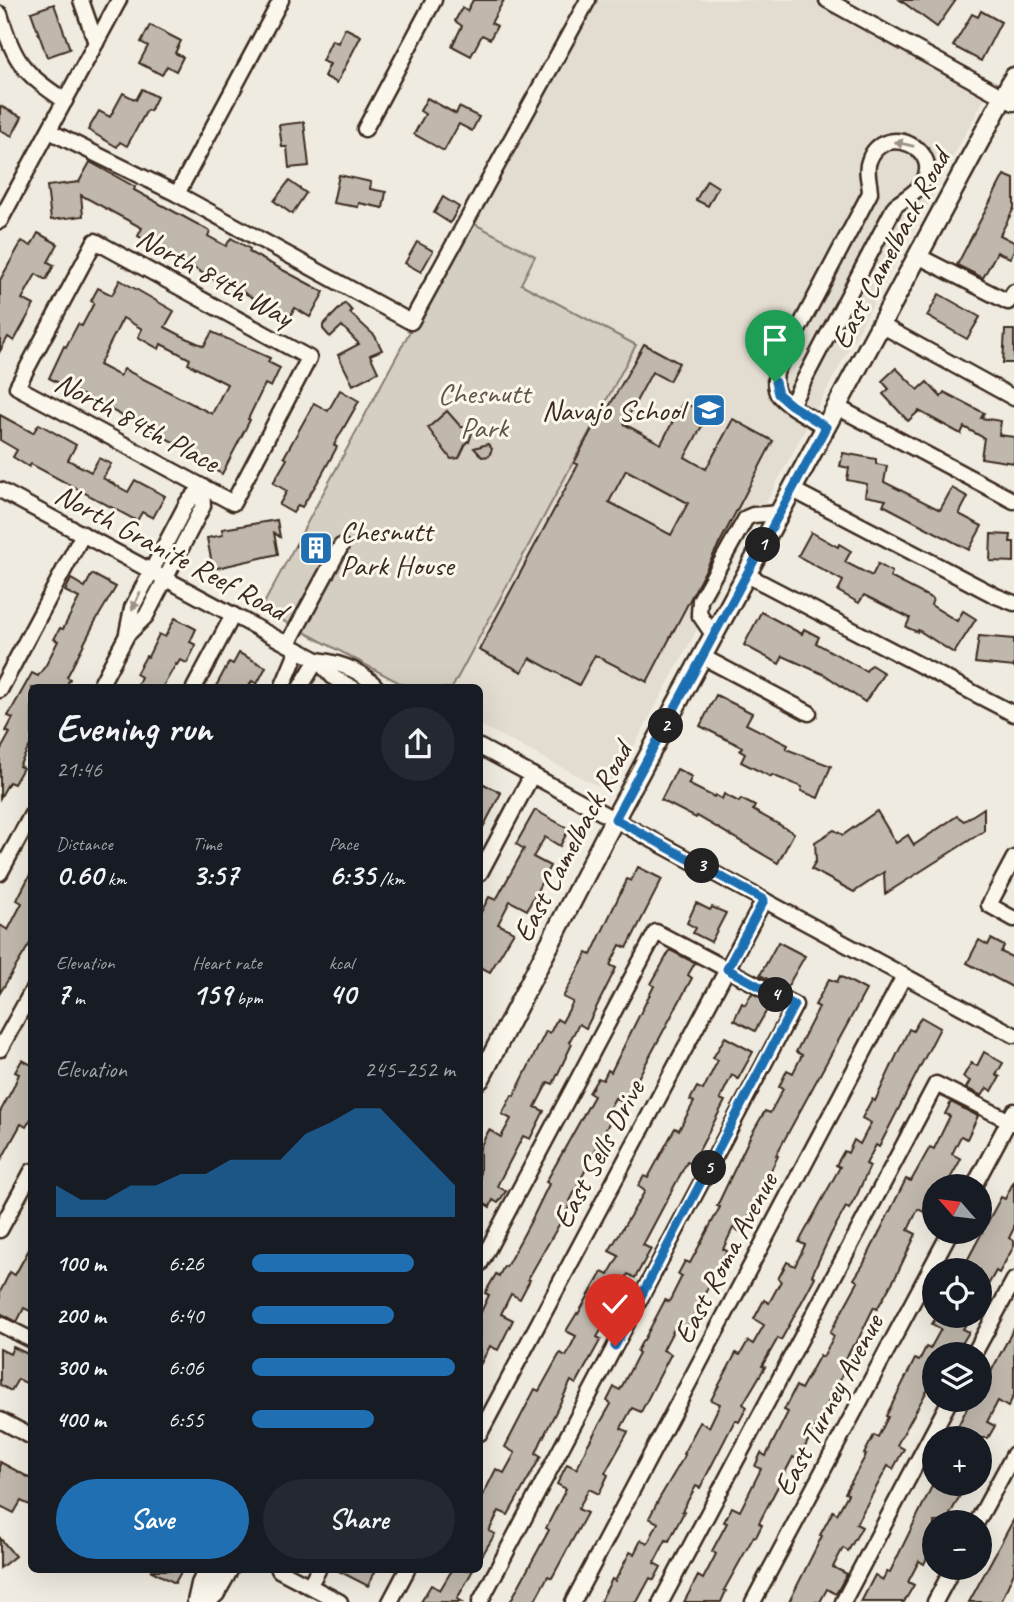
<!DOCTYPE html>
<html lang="en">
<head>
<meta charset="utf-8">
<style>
	:root { --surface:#171b24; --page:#242831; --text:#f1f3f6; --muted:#9ea1a6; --accent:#1f6fb2 }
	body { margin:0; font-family:Caveat,sans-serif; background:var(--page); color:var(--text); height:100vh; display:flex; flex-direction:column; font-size:26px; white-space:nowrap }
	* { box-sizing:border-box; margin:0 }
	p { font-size:23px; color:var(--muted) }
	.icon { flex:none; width:38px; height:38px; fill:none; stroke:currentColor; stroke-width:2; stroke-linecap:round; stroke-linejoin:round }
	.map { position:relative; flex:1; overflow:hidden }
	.sheet { position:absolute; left:28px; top:684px; width:455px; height:889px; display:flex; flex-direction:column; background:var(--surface); border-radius:10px; box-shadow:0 7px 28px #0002 }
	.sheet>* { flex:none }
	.needle { width:46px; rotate:298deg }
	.buttons { position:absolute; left:922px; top:1174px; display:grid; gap:14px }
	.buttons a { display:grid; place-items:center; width:70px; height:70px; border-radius:50%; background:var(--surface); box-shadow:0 7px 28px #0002; font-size:35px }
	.pin { position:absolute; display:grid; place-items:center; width:60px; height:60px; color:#fff; margin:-72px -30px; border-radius:50% 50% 50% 0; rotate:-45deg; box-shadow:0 0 7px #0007 }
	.pin .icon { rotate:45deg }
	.km { position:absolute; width:35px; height:35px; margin:-18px; border-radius:50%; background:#222; color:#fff; font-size:19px; line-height:35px; text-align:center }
	.round { display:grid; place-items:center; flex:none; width:74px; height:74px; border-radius:37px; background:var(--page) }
	.head { display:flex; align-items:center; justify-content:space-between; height:119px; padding:0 28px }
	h1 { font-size:38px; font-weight:700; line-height:52px }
	.stats { display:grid; grid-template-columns:repeat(3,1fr); gap:10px; height:119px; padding:7px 28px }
	.stats div { display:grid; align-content:center }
	.stats b { font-size:30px; font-weight:700 }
	.stats small { font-size:19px; font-weight:400 }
	.stats p { font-size:19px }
	.chart { height:196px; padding:14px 28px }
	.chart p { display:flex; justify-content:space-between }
	.chart svg { width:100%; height:126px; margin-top:7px; fill:var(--accent); opacity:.7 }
	.action { display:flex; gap:14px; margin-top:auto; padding:14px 28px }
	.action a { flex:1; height:80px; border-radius:42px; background:var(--accent); color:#fff; font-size:28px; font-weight:700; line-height:80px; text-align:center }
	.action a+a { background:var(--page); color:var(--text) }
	ul { padding:0 28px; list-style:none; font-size:23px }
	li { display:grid; grid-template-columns:112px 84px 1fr; align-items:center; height:52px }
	li i { height:18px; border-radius:9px; background:var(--accent) }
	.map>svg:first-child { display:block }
	.built { fill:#e2dcd1 }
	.green { fill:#d5cec3; stroke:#887c70; stroke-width:2 }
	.building { fill:#c0b8ad; stroke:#3b2a1e; stroke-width:2; fill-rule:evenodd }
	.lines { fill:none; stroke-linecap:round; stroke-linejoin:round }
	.minor-casing { stroke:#3b2a1e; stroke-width:19 }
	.major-casing { stroke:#3b2a1e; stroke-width:23 }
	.minor { stroke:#fbf7ec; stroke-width:14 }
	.major { stroke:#fbf7ec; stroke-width:18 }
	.oneway { fill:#9b9085 }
	.route-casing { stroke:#fff; stroke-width:14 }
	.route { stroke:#1f6fb2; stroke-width:9 }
	.labels { text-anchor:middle; stroke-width:6; stroke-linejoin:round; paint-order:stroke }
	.street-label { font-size:30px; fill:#3b2a1e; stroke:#fbf7ec }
	.park-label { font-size:30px; fill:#625347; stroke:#fbf7ec }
	.poi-label { font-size:30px; fill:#3b2a1e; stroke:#fbf7ec; text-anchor:end }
</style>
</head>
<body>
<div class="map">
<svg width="1014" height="1602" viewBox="0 0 1014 1602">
	<rect width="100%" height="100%" fill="#f0ebe0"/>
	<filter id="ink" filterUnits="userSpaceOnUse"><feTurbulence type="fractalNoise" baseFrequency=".0143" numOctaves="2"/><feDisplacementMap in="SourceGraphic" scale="14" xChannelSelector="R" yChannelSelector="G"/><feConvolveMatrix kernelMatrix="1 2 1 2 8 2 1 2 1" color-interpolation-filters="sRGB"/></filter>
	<g filter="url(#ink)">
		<!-- built -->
		<polygon class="built" points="587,0 814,0 987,94 609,792 480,725 480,688 452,688 636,345 521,283 469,221"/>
		<!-- green -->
		<polygon class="green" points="469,221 535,256 521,284 636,345 452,688 409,688 261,609"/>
		<!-- building -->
		<g class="building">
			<polygon points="473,0 504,0 491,23 497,26 490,39 482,35 471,56 452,46 462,26 455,21 462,8 467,11"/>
			<polygon points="900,0 956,0 937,27"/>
			<polygon points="54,4 70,49 47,57 31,12"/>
			<polygon points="981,11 1001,22 981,61 953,46 972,14 978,17"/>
			<polygon points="150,25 181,41 175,53 183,57 176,71 167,66 162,75 139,63 148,46 141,42"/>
			<polygon points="345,28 361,36 337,83 324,76 330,64 322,61 332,40 338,43"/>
			<polygon points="142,89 157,97 150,111 147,110 127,146 120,142 117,147 88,130 99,111 110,117 123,93 136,100"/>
			<polygon points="427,98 456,114 459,107 479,117 472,131 459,124 444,151 414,134 425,114 420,111"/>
			<polygon points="0,106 22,117 12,136 0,130"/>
			<polygon points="304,122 309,166 289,168 287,147 282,147 279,125"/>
			<polygon points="90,162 135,187 134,190 210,231 208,236 226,246 231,238 250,249 249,252 324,292 310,317 295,308 289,319 231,285 229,287 213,279 138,236 142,228 81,195 83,216 51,220 47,186 79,182"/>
			<polygon points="339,175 371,182 370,189 386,192 383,208 359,203 358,207 333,203"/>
			<polygon points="1004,175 1014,179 1014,208 1000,235 1014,242 1014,250 1010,258 997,252 983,278 957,265"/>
			<polygon points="707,180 718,187 708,206 696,200"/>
			<polygon points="289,181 306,193 292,214 274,201"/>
			<polygon points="443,197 459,207 450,223 434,213"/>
			<polygon points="38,233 58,244 48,262 54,265 46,280 36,274 22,299 34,305 14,341 8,337 0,351 0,280 22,241 31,246"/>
			<polygon points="417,242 433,251 421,272 405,263"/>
			<path d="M 120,280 L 174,311 L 165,327 L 188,339 L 204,346 L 212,332 L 270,358 L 268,362 L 280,368 L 271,387 L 265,384 L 248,419 L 250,420 L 222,474 L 187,456 L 189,450 L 49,378 L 64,346 L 66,347 L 78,324 L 82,326 L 94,303 L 91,301 L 98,288 L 112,295 ZM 123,318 L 142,329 L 138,337 L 159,349 L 161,344 L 190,359 L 188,364 L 227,384 L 212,414 L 124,369 L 120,376 L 99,365 Z"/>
			<polygon points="939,294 980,317 967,339 927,316"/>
			<polygon points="345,303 352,311 350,313 375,336 382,350 370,355 378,372 353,385 338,355 359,344 342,326 330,337 323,329 323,325"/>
			<polygon points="1005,330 1014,330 1014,363 1003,363"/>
			<path d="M 644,344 L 679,363 L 669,381 L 652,372 L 624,424 L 661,444 L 683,402 L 708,415 L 685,457 L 706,469 L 733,419 L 773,441 L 647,682 L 595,655 L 579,685 L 530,658 L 522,672 L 479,650 L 578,465 L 574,463 L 601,412 L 605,414 ZM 626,470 L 688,503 L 671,535 L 609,502 Z"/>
			<polygon points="896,368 918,390 927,382 941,397 944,392 984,413 981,418 1001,421 999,435 1014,437 1014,463 981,458 984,438 964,427 961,434 919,411 908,421 883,394 889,389 882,381"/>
			<polygon points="340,390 359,401 334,445 337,447 320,478 302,507 298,505 293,513 279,505 287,491 273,483 287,459 284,457 314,403 328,411"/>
			<polygon points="447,411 461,427 474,427 469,442 467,441 459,458 451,459 428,428"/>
			<polygon points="0,415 33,433 39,424 76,445 68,460 91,472 99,458 111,464 103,478 128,492 135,480 165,496 153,518 142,512 137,521 31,464 29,467 13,457 17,450 0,440"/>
			<polygon points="488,444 492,449 489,456 482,457 474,448"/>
			<polygon points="843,453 876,459 876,464 887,466 884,482 940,510 952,488 968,497 959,514 982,526 969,550 883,505 886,500 865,496 867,484 847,480 849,468 840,466"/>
			<polygon points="277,520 280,537 274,533 278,554 213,569 207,538 223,535 222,529"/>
			<polygon points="811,532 838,547 839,544 851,551 845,562 872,576 878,564 892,572 890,577 933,599 931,605 957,621 963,611 976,619 954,653 918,630 917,632 906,627 910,618 864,595 859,603 838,591 843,581 798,556"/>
			<polygon points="311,534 331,545 324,557 317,552 312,561 300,554 302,549 296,546 302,535 309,538"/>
			<polygon points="991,534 1011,535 1010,542 1014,542 1014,562 990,561"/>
			<polygon points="92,574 116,587 95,622 67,677 70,679 65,688 32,688 32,742 19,766 23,768 14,784 9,782 0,798 0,751 10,733 6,731 13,718 8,716 32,673 38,676 46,665 58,641 54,639 60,628 63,629 79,598 65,591 71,579 85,587"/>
			<polygon points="761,612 802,634 804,629 819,637 816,643 866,671 871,665 884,673 865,702 825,675 783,656 779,664 744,645"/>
			<polygon points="175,618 196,629 190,642 196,645 187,663 180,660 177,665 176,664 162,688 136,688 141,677 136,674 146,656 148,657 159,634 165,637"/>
			<polygon points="979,636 1014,639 1014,667 975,663"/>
			<polygon points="239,653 266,667 257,684 252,681 248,688 215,688 229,662 233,664"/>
			<polygon points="716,695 752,713 746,724 788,745 786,749 831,766 818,798 801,791 802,787 772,775 771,777 741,762 745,754 740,751 742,747 700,726"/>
			<polygon points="677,769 692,777 688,784 714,797 715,795 722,799 724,794 739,802 741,799 755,806 753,810 794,833 778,863 697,816 696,818 661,800"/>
			<polygon points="480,782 501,793 480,833"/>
			<polygon points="984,808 984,831 885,894 884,872 854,892 811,869 816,861 815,842 834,830 843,835 877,811 896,843 908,835 914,845 957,816 964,821"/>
			<polygon points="535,810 569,829 560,846 545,837 533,857 550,866 527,910 510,901 498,924 514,932 490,972 480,967 480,914 489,897 496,900 524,849 516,844"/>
			<polygon points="638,867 662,879 627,948 620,945 610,965 616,968 586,1028 579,1024 569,1042 572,1044 553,1084 548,1082 535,1107 544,1111 530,1139 523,1136 497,1186 506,1191 498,1203 493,1200 490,1207 480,1201 480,1147 489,1130 501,1137 511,1119 502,1114 512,1095 514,1096 546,1031 550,1033 557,1019 562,1022 573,1002 563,997 587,953 591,955 627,879 631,881"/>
			<polygon points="32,871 32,940 0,993 0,925 8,930 22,903 17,900"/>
			<polygon points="696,903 710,910 712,907 726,913 711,942 693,933 696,928 687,923"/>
			<polygon points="991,939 1004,946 1001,952 1014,958 1014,988 967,963 979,940 988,945"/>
			<polygon points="778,942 805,956 786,989 760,975"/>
			<polygon points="670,950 695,963 688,975 692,978 624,1104 615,1098 604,1118 610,1121 603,1135 607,1137 599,1151 596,1149 570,1201 572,1202 528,1279 530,1280 520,1299 511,1294 501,1314 513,1320 498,1350 490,1346 480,1365 480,1314 489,1295 485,1293 496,1274 499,1276 504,1266 506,1267 532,1219 549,1184 546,1182 594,1096 589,1093 598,1078 603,1080 608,1070 611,1072 654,986 651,984"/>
			<polygon points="840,976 866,990 776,1155 778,1156 741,1232 733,1228 723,1249 727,1251 684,1334 674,1329 663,1350 671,1354 641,1412 632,1408 621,1428 628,1432 605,1473 608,1475 599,1494 589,1489 578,1509 587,1513 552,1578 548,1576 534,1602 510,1602 549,1530 546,1528 566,1489 557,1484 567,1464 577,1469 587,1446 611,1404 607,1401 614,1387 620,1390 639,1353 637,1351 643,1340 644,1340 665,1300 669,1302 682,1276 678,1274 685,1261 690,1263 720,1207 717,1206 751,1135 765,1111 770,1113 783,1089 779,1087 787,1070 793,1073 802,1055 796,1052 819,1007 815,1005 829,979 837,982"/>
			<polygon points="752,993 771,1003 755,1031 734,1020 742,1003 745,1005"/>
			<polygon points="921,1017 940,1028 879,1147 876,1145 866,1164 870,1166 857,1195 849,1209 846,1207 831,1234 812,1275 815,1277 791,1322 781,1340 778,1338 762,1366 765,1367 743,1404 747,1407 739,1422 735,1420 700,1488 696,1486 682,1511 684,1512 669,1541 666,1540 654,1563 661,1567 654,1580 650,1578 637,1602 600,1602 612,1579 615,1581 630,1552 634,1554 641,1540 648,1543 658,1523 649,1518 659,1499 685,1455 683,1454 700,1422 709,1427 720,1404 711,1400 736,1353 740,1355 748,1341 753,1344 764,1325 754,1319 764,1300 769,1303 781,1281 778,1279 787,1262 795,1266 805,1245 799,1242 840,1167 836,1165 844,1151 848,1153 854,1140 860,1144 871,1123 862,1118 872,1099 875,1101 909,1029 913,1031"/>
			<polygon points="725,1037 753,1052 738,1079 732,1075 720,1099 725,1101 692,1164 687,1162 643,1245 651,1249 635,1278 628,1274 615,1296 620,1299 597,1337 601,1339 576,1384 571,1381 541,1442 536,1453 541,1456 508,1515 499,1511 489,1531 495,1534 480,1559 480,1501 496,1469 504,1473 515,1453 505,1447 535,1389 539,1391 560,1353 566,1356 576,1336 566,1331 577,1313 578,1314 602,1272 608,1275 619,1256 609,1251 645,1191 638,1186 644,1176 648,1178 675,1128 679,1130 694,1102 690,1100 697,1087 703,1090 718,1060 713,1058"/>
			<polygon points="984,1052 1003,1063 996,1075 1000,1077 992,1091 987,1088 982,1096 966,1088 970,1081 963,1077 971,1063 977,1066"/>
			<polygon points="22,1060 32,1065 32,1117 26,1127 21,1124 0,1162 0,1112 13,1088 19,1074 15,1072"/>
			<polygon points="951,1102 978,1116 967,1139 961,1136 952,1154 961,1159 946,1186 934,1186 934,1201 928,1214 918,1209 908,1230 916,1234 896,1276 877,1309 874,1307 855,1346 853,1345 843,1365 846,1367 840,1380 798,1460 793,1457 759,1523 762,1525 756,1537 754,1536 724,1590 726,1591 721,1602 684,1602 698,1576 703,1579 716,1554 712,1551 727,1523 724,1522 732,1507 740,1511 761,1469 755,1466 761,1453 766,1456 788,1412 784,1410 796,1386 801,1389 820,1355 823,1357 834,1336 830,1333 858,1282 854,1279 863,1265 906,1179 911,1181 930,1147 934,1149 950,1116 945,1114"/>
			<polygon points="1014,1181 1014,1228 1009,1238 1014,1241 1014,1246 999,1273 996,1271 980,1299 980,1270 962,1270 1001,1197 1005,1199"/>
			<polygon points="32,1244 32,1312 24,1308 17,1322 0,1313 0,1292 10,1272 15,1275"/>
			<polygon points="937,1316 971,1316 963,1329 969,1332 956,1354 934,1354 934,1392 928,1389 897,1445 904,1449 893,1469 888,1466 856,1524 862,1527 848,1551 843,1548 833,1567 847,1574 836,1594 827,1589 820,1602 789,1602 822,1536 820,1535 833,1511 837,1514 848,1494 845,1493 866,1455 864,1454 874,1435 878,1437 888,1417 886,1416 915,1359 919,1361 926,1347 930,1349 941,1329 932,1324"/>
			<polygon points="1014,1328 1014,1395 1008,1407 998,1401 987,1422 995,1426 988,1438 952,1438 971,1400 980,1400 980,1380 985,1383"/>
			<polygon points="13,1347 32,1356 32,1386 18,1379 11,1391 0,1385 0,1349 10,1354"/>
			<polygon points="0,1462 32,1479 32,1506 21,1501 14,1513 0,1506"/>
			<polygon points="933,1484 966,1484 946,1522 934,1522 934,1544 924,1564 919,1561 908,1582 914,1585 904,1602 861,1602 875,1575 883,1580 887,1571 890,1572"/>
			<polygon points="1014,1519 1014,1572 1001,1602 969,1602"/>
			<polygon points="0,1538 15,1556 0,1568"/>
			<polygon points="150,1570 182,1570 175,1583"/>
			<polygon points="337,1570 376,1570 368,1586"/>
			<polygon points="452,1570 473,1570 457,1599 462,1602 421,1602 431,1585 440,1590"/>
		</g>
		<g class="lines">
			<!-- minor casing -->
			<g class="minor-casing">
				<g id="minor">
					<polyline points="81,0 96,43"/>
					<polyline points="827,0 1014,103"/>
					<path d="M 0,14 C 14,63 24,73 65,101"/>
					<polyline points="365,129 434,0"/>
					<polyline points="49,131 177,194 411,322 588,0"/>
					<polyline points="177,194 281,0"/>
					<polyline points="0,221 119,0"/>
					<polygon points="95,241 309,358 233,503 17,387"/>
					<polyline points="918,256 1008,302 1014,292"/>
					<polyline points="881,325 1014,398"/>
					<path d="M 791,405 L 895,206 C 904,199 914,194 921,185 C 947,150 883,120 869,161 C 865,171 870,183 870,193 L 776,372 C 775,379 774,388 778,394 C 786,406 814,419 826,427"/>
					<polyline points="837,407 1014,501"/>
					<polyline points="0,490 317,660 334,678 353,688"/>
					<polyline points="793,490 996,596 1014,603"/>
					<polyline points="747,575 1014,714"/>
					<polyline points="127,633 132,608 187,503 202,487"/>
					<polyline points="714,636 699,614 700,600 746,518 753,515 780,513"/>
					<polyline points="288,644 341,546"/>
					<polyline points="703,657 809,713"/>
					<path d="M 317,660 C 340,663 362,670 377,688"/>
					<polyline points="99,688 127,635 146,616 203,506 202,487"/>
					<polyline points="194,688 233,615"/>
					<polyline points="282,688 298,650"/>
					<polyline points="300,688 317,660"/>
					<polyline points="0,690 83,534"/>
					<polyline points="480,747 1014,1035"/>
					<polyline points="1014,858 989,905 1014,919"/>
					<polyline points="0,873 32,814"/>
					<polyline points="480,873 532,775"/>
					<polyline points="0,1049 32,991"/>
					<polyline points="974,1186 1014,1111"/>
					<polyline points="0,1230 32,1171"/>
					<polyline points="480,1264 656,932 795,1005 480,1602"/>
					<polyline points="0,1324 32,1340"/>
					<polyline points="974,1354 1014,1280"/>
					<polyline points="0,1420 32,1437"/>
					<polyline points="480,1433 764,900"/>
					<polyline points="977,1522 1014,1454"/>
					<polyline points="279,1570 340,1602"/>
					<polyline points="309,1586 318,1570"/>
					<polyline points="390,1602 407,1570"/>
					<polyline points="573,1602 904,976"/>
					<polyline points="661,1602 936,1084 1014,1123"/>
					<polyline points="753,1602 950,1232"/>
					<polyline points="843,1602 950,1400"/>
					<polyline points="935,1602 953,1568"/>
				</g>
			</g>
			<!-- major casing -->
			<g class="major-casing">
				<g id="major">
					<polyline points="480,1079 605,837 1014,77"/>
					<polyline points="197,1602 201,1584 208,1570"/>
					<polyline points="205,1602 215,1593 228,1570"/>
				</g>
			</g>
			<!-- minor -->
			<use href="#minor" class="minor"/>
			<!-- major -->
			<use href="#major" class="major"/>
		</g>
		<!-- one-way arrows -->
		<defs><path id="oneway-solid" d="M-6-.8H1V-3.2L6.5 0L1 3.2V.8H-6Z" transform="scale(1.75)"/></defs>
		<g class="oneway">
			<use href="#oneway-solid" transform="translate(904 144) rotate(-167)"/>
			<use href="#oneway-solid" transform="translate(136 601) rotate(115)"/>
		</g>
	</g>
	<g class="lines" filter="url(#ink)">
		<!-- route casing -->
		<g class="route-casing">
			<polyline id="route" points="615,1346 794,1005 727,969 764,900 615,819 826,427 791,405 778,394 775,382"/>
		</g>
		<!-- route -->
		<use href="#route" class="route"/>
	</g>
	<!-- icons -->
	<defs>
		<g id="school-square" transform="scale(1.75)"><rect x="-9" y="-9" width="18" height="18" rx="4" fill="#1f6fb2" stroke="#fbf7ec"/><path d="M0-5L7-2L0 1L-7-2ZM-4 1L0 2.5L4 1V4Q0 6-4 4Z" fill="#fff"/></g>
		<g id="building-square" transform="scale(1.75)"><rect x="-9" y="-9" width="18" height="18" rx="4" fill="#1f6fb2" stroke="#fbf7ec"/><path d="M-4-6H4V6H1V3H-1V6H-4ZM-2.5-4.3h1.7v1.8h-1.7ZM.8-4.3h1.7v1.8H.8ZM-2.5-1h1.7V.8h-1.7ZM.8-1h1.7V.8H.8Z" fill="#fff"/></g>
	</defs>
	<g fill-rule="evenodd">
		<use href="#school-square" x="709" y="410"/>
		<use href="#building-square" x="316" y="548"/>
	</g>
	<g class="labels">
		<!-- street labels -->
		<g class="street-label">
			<text transform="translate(890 249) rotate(-62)" y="10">East Camelback Road</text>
			<text transform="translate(215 277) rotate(29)" y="10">North 84th Way</text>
			<text transform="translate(137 422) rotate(28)" y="10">North 84th Place</text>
			<text transform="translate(171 552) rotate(28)" y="10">North Granite Reef Road</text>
			<text transform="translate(572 842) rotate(-62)" y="10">East Camelback Road</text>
			<text transform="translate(598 1154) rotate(-62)" y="10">East Sells Drive</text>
			<text transform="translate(725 1258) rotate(-62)" y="10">East Roma Avenue</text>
			<text transform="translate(828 1405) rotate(-62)" y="10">East Turney Avenue</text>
		</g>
		<!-- park labels -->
		<g class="park-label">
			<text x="484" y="403">Chesnutt<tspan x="484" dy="34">Park</tspan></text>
		</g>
		<!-- poi labels -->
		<g class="poi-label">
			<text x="684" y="420">Navajo School</text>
			<text x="340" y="541" text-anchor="start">Chesnutt<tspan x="340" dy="34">Park House</tspan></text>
		</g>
	</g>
</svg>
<div class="buttons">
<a><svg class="needle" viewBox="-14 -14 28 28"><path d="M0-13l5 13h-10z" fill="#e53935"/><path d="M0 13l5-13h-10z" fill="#9ea1a6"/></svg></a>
<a><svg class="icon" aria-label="locate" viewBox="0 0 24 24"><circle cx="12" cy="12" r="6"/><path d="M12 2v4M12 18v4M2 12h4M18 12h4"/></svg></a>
<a><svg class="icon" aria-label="layers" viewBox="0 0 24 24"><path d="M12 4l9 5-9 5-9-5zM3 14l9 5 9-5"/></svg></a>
<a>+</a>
<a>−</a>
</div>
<div class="pin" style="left:775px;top:382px;background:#1e9e55"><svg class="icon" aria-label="arrive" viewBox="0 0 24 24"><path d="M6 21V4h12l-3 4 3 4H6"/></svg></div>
<div class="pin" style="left:615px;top:1346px;background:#d93025"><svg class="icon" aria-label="check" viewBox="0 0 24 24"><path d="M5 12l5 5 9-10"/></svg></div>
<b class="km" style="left:763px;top:545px">1</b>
<b class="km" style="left:666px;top:726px">2</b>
<b class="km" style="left:702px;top:866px">3</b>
<b class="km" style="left:776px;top:995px">4</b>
<b class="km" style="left:709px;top:1168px">5</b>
<section class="sheet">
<div class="head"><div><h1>Evening run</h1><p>21:46</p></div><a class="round"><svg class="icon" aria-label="share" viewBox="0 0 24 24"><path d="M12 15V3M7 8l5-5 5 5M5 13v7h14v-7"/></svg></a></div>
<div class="stats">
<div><p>Distance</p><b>0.60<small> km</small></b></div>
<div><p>Time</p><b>3:57</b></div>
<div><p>Pace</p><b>6:35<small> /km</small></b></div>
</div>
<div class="stats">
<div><p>Elevation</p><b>7<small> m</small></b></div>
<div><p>Heart rate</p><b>159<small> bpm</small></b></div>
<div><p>kcal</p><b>40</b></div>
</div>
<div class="chart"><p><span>Elevation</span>245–252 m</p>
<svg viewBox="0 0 160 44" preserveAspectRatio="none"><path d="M0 44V33L10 38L20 38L30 33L40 33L50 29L60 29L70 24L80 24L90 24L100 15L110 11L120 6L130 6L140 15L150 24L160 33V44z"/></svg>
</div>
<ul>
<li><b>100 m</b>6:26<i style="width:80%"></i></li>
<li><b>200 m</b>6:40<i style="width:70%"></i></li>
<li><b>300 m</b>6:06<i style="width:100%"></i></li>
<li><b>400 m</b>6:55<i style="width:60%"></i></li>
</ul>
<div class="action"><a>Save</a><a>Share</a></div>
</section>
</div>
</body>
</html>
